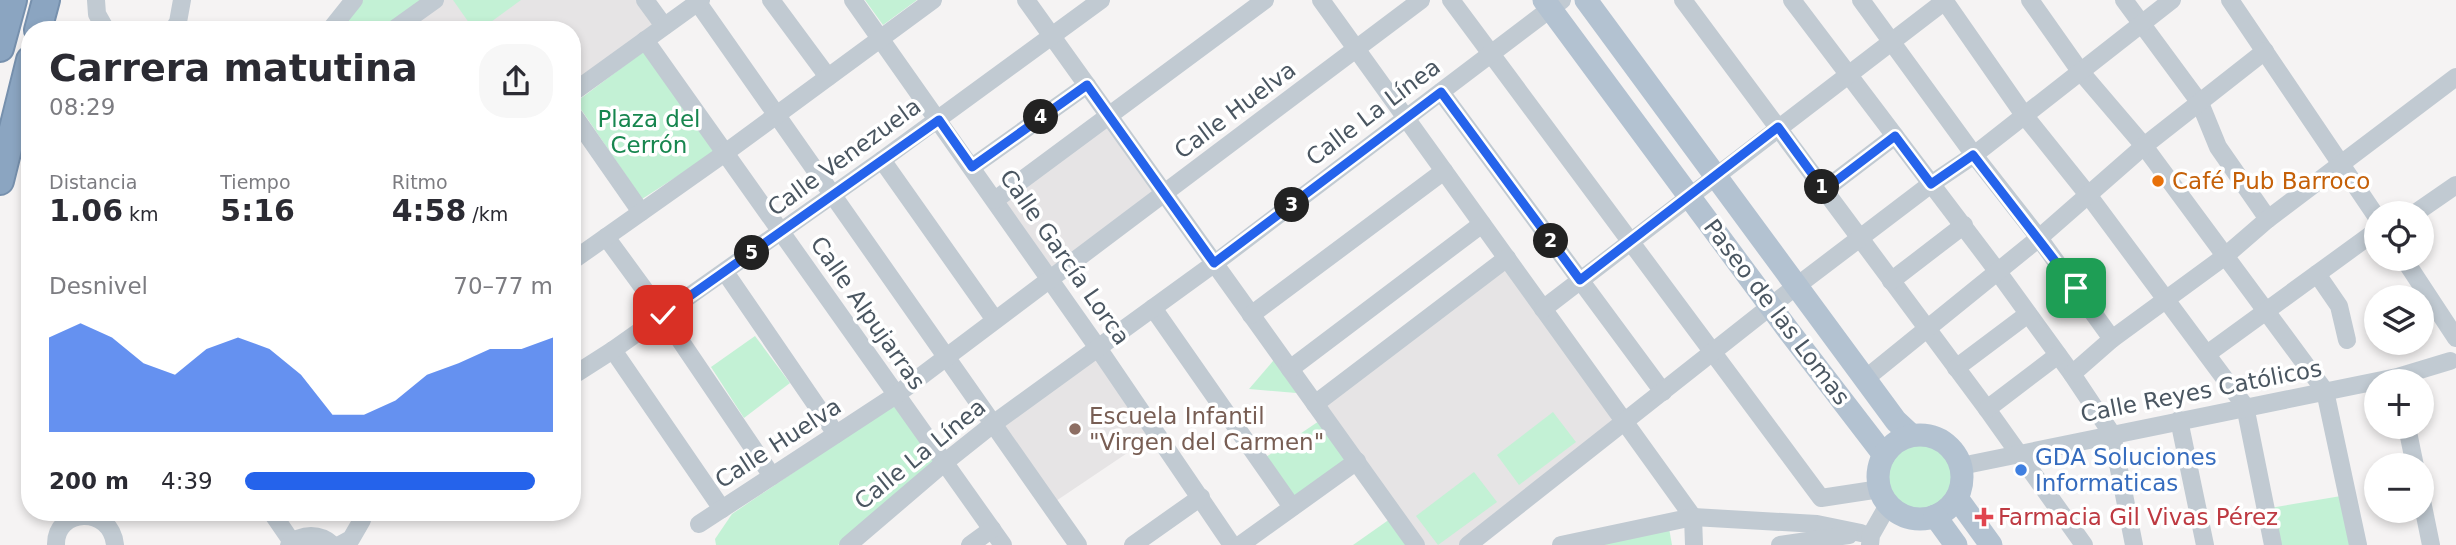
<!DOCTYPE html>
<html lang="es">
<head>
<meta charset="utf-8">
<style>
	:root { --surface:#fff; --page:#f7f7f7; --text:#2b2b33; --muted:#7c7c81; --accent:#2563eb }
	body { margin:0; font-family:"DejaVu Sans",sans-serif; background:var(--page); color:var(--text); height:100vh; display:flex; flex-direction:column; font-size:26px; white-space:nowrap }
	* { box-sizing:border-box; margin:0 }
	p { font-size:23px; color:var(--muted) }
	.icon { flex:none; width:38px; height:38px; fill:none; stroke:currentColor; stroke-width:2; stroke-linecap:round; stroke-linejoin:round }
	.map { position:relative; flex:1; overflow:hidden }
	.side { position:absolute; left:21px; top:21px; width:560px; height:500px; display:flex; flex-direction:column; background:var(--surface); border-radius:28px; box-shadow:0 4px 10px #0003 }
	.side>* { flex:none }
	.controls { position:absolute; left:2364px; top:201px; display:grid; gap:14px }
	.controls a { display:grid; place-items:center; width:70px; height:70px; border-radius:50%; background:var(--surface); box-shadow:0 4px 10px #0003; font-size:35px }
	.pin { position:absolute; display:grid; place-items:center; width:60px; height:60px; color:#fff; margin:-30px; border-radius:14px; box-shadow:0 4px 10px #0006 }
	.km { position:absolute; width:35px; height:35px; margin:-18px; border-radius:50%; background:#222; color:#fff; font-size:19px; line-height:35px; text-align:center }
	.round { display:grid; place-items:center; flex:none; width:74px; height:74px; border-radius:28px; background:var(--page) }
	.summary { display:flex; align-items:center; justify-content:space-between; height:119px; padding:0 28px }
	h1 { font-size:38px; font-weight:600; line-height:52px }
	.metrics { display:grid; grid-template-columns:repeat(3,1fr); gap:10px; height:119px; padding:7px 28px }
	.metrics div { display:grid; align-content:center }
	.metrics b { font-size:30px; font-weight:600 }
	.metrics small { font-size:19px; font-weight:400 }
	.metrics p { font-size:19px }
	.chart { height:196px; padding:14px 28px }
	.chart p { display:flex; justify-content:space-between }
	.chart svg { width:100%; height:126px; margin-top:7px; fill:var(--accent); opacity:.7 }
	ul { padding:0 28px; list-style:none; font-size:23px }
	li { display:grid; grid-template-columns:112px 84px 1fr; align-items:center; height:52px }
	li i { height:18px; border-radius:9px; background:var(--accent) }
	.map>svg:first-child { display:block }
	.education { fill:#e6e4e5 }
	.green { fill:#c3f1d5 }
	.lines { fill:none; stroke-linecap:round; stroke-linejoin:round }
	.highway-casing { stroke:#7690ad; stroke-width:30 }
	.minor { stroke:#c1cad2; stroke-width:18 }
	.major { stroke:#b3c2d1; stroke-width:23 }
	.highway { stroke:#8ba5c1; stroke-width:26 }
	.route-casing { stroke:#fff; stroke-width:14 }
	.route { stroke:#2563eb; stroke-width:9 }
	.food-dot { fill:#e8710a; stroke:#fff; stroke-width:2.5 }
	.education-dot { fill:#8d6e63; stroke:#fff; stroke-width:2.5 }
	.shop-dot { fill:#3f7fe0; stroke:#fff; stroke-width:2.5 }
	.health-dot { fill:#e0444e; stroke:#fff; stroke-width:2.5 }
	.labels { text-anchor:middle; stroke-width:7; stroke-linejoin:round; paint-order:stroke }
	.street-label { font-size:23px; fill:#4a5661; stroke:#fff }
	.park-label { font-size:23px; fill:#17864f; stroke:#fff }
	.food-label { font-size:23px; fill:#c56008; stroke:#fff; text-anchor:start }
	.education-label { font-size:23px; fill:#785e54; stroke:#fff; text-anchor:start }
	.shop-label { font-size:23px; fill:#366cbe; stroke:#fff; text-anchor:start }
	.health-label { font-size:23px; fill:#be3a42; stroke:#fff; text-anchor:start }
</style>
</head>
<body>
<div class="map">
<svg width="2456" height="545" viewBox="0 0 2456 545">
	<rect width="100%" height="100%" fill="#f5f3f3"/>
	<!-- education -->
	<g class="education">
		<polygon points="435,0 645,0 664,26 572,93 572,30 393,30"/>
		<polygon points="1109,116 1164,193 1049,280 995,200"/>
		<polygon points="1507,258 1624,422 1468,545 1416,545 1315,404"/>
		<polygon points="1098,348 1157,433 1050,505 993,424"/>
	</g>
	<!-- green -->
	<g class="green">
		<polygon points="361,0 427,0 385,30 340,30"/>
		<polygon points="453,0 521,0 480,30 474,30"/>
		<polygon points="865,0 917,0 883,25"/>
		<polygon points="644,51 715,152 642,199 576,102"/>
		<polygon points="755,336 790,383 744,418 711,367"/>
		<polygon points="1279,354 1308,394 1249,389"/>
		<polygon points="896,403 934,461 838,545 716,545 715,539 732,514"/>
		<polygon points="1553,412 1576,442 1519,485 1497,455"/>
		<polygon points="1325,417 1357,461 1292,507 1260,461"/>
		<circle cx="1920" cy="477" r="37"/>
		<polygon points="1474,472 1497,502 1438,545 1416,516"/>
		<polygon points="2341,496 2352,545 2277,545 2270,508"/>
		<polygon points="1390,519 1408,545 1353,545"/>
		<polygon points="1669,528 1672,545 1585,545"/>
	</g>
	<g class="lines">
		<!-- highway casing -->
		<g class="highway-casing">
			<g id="highway">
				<polyline points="38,30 46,0"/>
				<polyline points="0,48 13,0"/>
				<polyline points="0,181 30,60"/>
			</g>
		</g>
		<!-- minor -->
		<g class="minor">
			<polyline points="96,0 97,14 106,30"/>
			<polyline points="645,0 664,26"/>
			<polyline points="696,0 1078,545"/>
			<polyline points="771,0 828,77"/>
			<polyline points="853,0 1098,348 1232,545"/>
			<polyline points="1026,0 1416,545"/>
			<polyline points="1321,0 1693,517"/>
			<polyline points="1451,0 1821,498 1880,489"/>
			<polyline points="1683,0 1987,409 2084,545"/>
			<polyline points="1792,0 1998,272 2072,374 2112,434 2134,545"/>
			<polyline points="1861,0 1974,155 2039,238 2112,339"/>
			<polyline points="1944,0 2024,115 2089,196 2245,406 2273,545"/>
			<polyline points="2030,0 2080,71 2144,146 2325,391 2358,545"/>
			<polyline points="2124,0 2200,103 2218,147 2268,219"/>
			<polyline points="2230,0 2376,216"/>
			<polyline points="173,30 178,22 182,0"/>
			<polyline points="330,30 354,0"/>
			<polyline points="393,30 435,0"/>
			<polyline points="645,40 1003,545"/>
			<polyline points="1441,92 1663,392"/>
			<polyline points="572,93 701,0"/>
			<polyline points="572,113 641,212"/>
			<polyline points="882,160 995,320"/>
			<polyline points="972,167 1087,85"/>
			<polyline points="1824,190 1895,136"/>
			<polyline points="995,200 1265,0"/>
			<polyline points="2414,214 2456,185"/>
			<polyline points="606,237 663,315 772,476"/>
			<polyline points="2404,259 2456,338"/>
			<polyline points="572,261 725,153 933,0"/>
			<polyline points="725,272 836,434"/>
			<polyline points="2317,274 2339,306 2347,340"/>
			<polyline points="1891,281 1964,225"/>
			<polyline points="1153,308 1292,507"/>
			<polyline points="1543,309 1946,0"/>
			<polyline points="1251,315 1444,171"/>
			<polyline points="613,350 722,509"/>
			<polyline points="2207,354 2376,231"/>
			<polyline points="572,366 577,373 613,350 882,160 1101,0"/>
			<polyline points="1956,368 2028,314"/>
			<polyline points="1290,369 1482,224"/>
			<polyline points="2072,374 2112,339 2224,257 2268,219 2456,77"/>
			<polyline points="1865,379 2039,238 2144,146 2265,51"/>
			<polyline points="1315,404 1507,258"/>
			<polyline points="1987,409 2058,355"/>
			<polyline points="2179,420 2205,545"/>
			<polyline points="2407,427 2415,466"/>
			<polyline points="1961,466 2397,377 2450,361"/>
			<polyline points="2422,501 2431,545"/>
			<polyline points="272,513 292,542"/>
			<polyline points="1693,517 1694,545"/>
			<polyline points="699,524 896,395 1421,0"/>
			<path d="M 56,545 C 55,508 111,505 115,545"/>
			<path d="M 289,545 C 302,533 320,533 333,545"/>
			<polyline points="340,545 351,539 362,520 360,513"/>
			<polyline points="848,545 944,463 993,424 1215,263 1562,0"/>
			<polyline points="970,545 992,529"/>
			<polyline points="1133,545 1201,497"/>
			<polyline points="1240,545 1357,461"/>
			<polyline points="1468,545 1781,298 1931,184 1974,155 2172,0"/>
			<polyline points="1561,545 1693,517 1817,524 1861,533"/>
			<polyline points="1780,545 1849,535"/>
			<polyline points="1870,545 1871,535 1888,505"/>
		</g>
		<!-- major -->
		<g class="major">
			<polyline points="1544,0 1788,330 1884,455"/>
			<polyline points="1586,0 1896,421 1911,435"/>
			<circle cx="1920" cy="477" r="42"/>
			<polyline points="1957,498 1991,545"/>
			<polyline points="1935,516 1956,545"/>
		</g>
		<!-- highway -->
		<use href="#highway" class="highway"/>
	</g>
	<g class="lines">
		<!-- route casing -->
		<g class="route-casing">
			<polyline id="route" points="663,315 939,120 972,167 1087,85 1214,263 1441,92 1580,280 1778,127 1824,190 1895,136 1931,184 1973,155 2076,288"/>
		</g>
		<!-- route -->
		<use href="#route" class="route"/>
	</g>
	<!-- markers -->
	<circle class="food-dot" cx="2158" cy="181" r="7"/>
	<circle class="education-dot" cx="1075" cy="429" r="7"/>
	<circle class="shop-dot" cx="2021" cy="470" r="7"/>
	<path class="health-dot" d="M1980.5 506.5h7v7h7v7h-7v7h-7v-7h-7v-7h7z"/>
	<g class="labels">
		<!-- street labels -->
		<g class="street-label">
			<text transform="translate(1235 110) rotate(-37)" y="8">Calle Huelva</text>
			<text transform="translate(1373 112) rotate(-37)" y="8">Calle La Línea</text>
			<text transform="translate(844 157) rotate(-36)" y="8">Calle Venezuela</text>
			<text transform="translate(1065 257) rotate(55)" y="8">Calle García Lorca</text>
			<text transform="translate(1777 312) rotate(53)" y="8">Paseo de las Lomas</text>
			<text transform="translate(868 313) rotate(55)" y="8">Calle Alpujarras</text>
			<text transform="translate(2201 391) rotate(-11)" y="8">Calle Reyes Católicos</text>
			<text transform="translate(778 443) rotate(-33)" y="8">Calle Huelva</text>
			<text transform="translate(920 454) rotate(-39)" y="8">Calle La Línea</text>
		</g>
		<!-- park labels -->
		<g class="park-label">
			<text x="649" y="127">Plaza del<tspan x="649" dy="26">Cerrón</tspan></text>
		</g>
		<!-- food labels -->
		<g class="food-label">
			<text x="2172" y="189">Café Pub Barroco</text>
		</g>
		<!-- education labels -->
		<g class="education-label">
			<text x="1089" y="424">Escuela Infantil<tspan x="1089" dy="26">"Virgen del Carmen"</tspan></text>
		</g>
		<!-- shop labels -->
		<g class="shop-label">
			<text x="2035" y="465">GDA Soluciones<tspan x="2035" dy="26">Informaticas</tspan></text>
		</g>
		<!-- health labels -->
		<g class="health-label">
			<text x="1998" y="525">Farmacia Gil Vivas Pérez</text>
		</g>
	</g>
</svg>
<div class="controls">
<a><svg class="icon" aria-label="locate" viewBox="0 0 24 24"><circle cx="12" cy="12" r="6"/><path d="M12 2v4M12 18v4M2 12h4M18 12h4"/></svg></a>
<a><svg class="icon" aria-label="layers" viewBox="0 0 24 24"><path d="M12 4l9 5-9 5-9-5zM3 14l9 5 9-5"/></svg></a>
<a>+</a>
<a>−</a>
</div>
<div class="pin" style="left:2076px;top:288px;background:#1e9e55"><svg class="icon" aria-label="arrive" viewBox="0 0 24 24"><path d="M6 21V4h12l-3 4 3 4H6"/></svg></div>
<div class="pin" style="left:663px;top:315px;background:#d93025"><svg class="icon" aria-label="check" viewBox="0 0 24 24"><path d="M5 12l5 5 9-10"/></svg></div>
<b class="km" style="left:1822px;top:187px">1</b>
<b class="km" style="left:1551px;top:241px">2</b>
<b class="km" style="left:1292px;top:205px">3</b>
<b class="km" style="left:1041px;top:117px">4</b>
<b class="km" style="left:752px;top:253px">5</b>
<section class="side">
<div class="summary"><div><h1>Carrera matutina</h1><p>08:29</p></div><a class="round"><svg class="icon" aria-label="share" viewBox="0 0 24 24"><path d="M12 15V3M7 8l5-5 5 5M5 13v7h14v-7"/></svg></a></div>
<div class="metrics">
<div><p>Distancia</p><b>1.06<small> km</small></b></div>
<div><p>Tiempo</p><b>5:16</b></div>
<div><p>Ritmo</p><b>4:58<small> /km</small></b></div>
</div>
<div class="chart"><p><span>Desnivel</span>70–77 m</p>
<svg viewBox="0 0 160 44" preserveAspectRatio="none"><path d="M0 44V11L10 6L20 11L30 20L40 24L50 15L60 11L70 15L80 24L90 38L100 38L110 33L120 24L130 20L140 15L150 15L160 11V44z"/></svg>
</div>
<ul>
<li><b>200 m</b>4:39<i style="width:94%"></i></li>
</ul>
</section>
</div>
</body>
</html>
